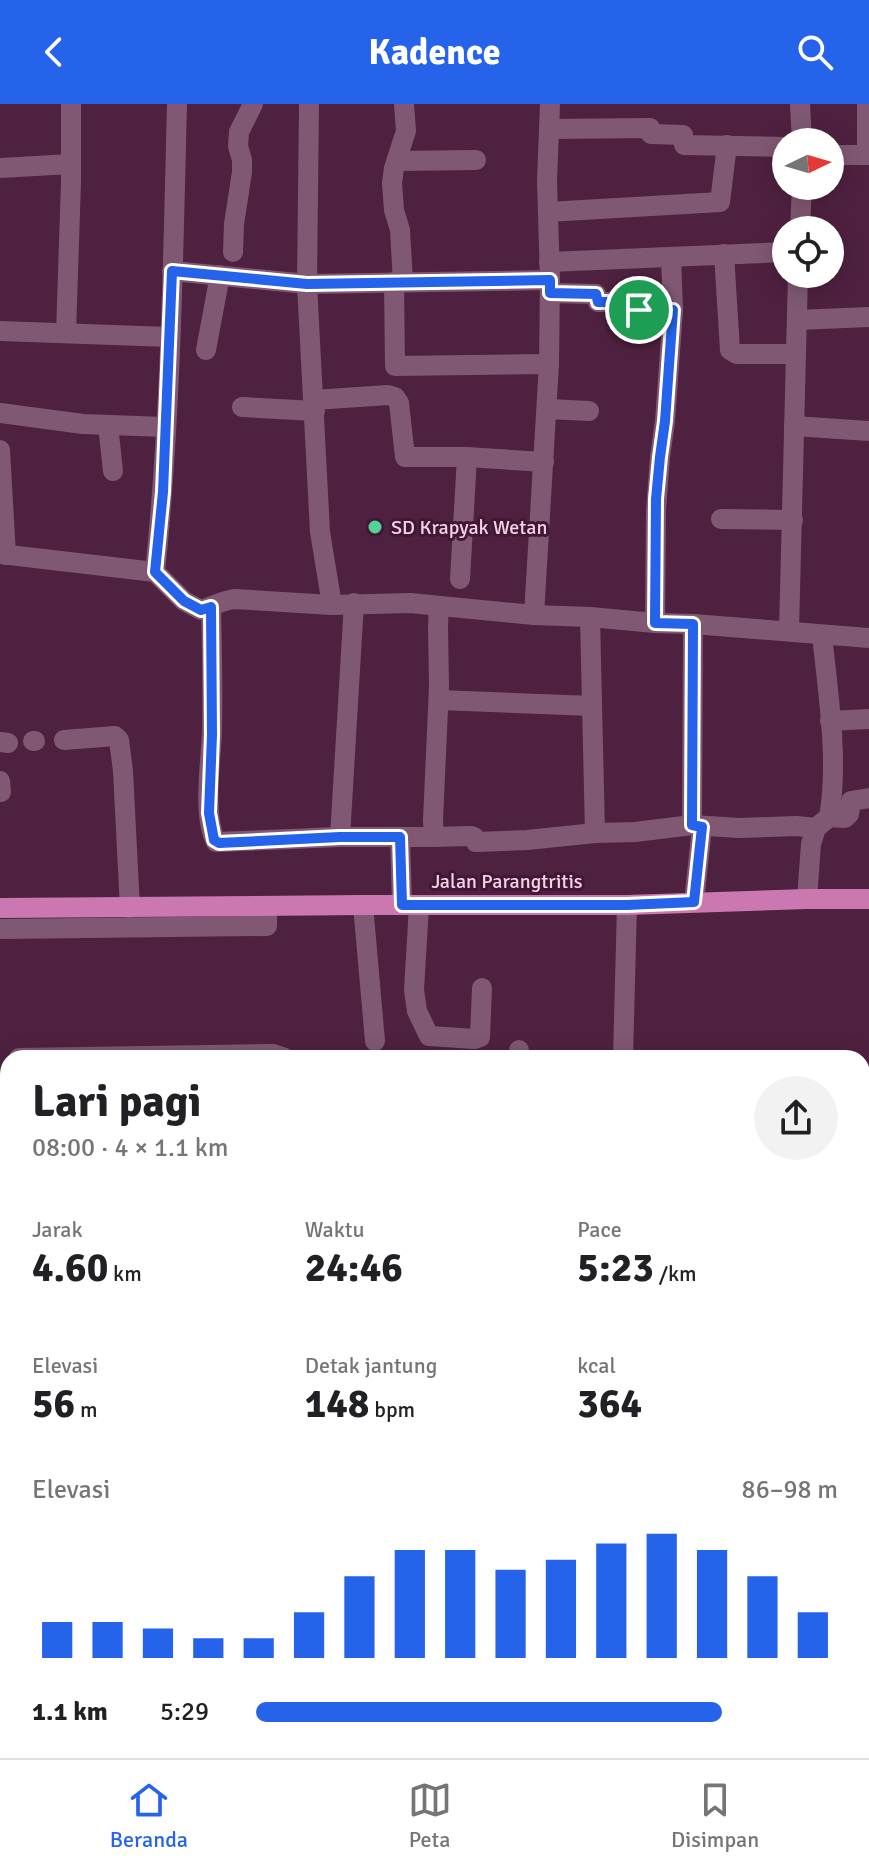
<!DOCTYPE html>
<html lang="id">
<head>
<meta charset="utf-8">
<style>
	:root { --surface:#fff; --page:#f2f2f2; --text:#202124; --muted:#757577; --line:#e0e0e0; --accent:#2563eb }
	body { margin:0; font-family:Signika,sans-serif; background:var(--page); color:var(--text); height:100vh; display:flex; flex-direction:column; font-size:30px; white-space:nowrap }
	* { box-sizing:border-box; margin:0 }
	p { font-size:26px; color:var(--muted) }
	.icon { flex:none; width:44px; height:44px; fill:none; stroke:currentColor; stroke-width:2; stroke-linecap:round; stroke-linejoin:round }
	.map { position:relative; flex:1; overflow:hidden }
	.sheet { position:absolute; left:0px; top:946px; width:870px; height:708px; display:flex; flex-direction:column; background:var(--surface); border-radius:24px 24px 0 0; box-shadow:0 4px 20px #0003 }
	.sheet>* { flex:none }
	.needle { width:52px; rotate:85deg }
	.controls { position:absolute; left:772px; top:24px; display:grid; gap:16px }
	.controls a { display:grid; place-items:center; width:72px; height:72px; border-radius:50%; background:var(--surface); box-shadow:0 4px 20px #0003; font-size:40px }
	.pin { position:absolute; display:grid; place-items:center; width:68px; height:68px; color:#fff; margin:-34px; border:4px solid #fff; border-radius:50%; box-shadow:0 2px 8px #0007 }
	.round { display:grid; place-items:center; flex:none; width:84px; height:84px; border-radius:42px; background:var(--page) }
	.overview { display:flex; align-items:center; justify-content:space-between; height:136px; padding:0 32px }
	h1 { font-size:44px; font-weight:700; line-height:60px }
	.metrics { display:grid; grid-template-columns:repeat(3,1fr); gap:12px; height:136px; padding:8px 32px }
	.metrics div { display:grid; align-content:center }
	.metrics b { font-size:40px; font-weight:700 }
	.metrics small { font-size:22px; font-weight:400 }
	.metrics p { font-size:22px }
	.chart { height:224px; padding:16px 32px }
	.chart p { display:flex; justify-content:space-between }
	.chart svg { width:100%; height:144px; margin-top:8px; stroke:var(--accent); stroke-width:6 }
	ul { padding:0 32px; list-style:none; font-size:26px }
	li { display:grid; grid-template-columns:128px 96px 1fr; align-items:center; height:60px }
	li i { height:20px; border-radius:10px; background:var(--accent) }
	header { display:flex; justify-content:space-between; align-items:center; height:104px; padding:0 32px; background:var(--accent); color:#fff; font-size:36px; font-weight:700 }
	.menu { display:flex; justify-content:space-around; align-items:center; height:112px; border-top:2px solid var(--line); background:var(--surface); font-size:22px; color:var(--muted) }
	.menu a { display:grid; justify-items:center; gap:4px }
	.menu .current { color:var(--accent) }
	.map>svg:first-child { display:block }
	.green { fill:#7e3315 }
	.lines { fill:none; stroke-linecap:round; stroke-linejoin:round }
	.minor { stroke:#815873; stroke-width:20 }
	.major { stroke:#cc78b0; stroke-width:20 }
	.route-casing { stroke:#fff; stroke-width:16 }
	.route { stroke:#2563eb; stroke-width:10 }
	.poi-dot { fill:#50d398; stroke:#431636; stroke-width:3 }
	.labels { text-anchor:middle; stroke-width:6; stroke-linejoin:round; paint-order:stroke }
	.poi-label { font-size:20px; fill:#f2d4e6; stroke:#431636; text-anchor:start }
	.street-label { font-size:20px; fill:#f2d4e6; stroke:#431636 }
</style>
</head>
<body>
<header><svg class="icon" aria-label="back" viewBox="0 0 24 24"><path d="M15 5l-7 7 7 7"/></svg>Kadence<svg class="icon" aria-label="search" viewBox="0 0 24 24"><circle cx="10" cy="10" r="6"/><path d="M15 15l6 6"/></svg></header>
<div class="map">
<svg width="869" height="1654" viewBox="0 0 869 1654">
	<rect width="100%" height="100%" fill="#4f2140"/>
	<!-- green -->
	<polygon class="green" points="612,1646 757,1646 755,1654 611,1654"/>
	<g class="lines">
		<!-- minor -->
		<g class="minor">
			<polyline points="309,0 307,180 320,428 332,501"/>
			<polyline points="800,0 802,38"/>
			<polyline points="549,25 650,24 651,30 683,31 684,41 786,43"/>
			<polyline points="830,51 869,51"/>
			<polyline points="867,51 867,0"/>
			<polyline points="397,57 476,56"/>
			<polyline points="0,64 71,60"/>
			<polyline points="548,108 720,98 727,41"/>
			<polyline points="800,126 802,82"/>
			<polyline points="233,148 234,120 242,68 242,56 238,42 239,28 253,0"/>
			<polyline points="724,150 730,246 737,250 795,250"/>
			<polyline points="549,158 786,148"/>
			<polyline points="172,167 307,180 550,176"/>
			<polyline points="394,178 395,262 549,260"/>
			<polyline points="403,178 400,126 394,106 392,79 394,64 406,27 404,0"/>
			<polyline points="550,189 596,190 598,198 636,198 639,206 673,206"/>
			<polyline points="797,216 869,213"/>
			<polyline points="0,227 170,233"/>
			<polyline points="66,229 71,78 71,0"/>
			<polyline points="206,246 220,171"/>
			<polyline points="314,296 388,291 395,293 399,299 405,353 467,353 544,358"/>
			<polyline points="242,303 315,307"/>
			<polyline points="548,305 589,307"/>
			<polyline points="0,309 83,320 165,323"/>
			<polyline points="108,321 113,367"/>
			<polyline points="794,322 869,327"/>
			<polyline points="0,346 6,451"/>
			<polyline points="721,415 793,416"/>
			<path d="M 0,450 L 155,468 L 184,497 L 201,506 C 213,502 222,497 234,495 L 332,501 L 410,499 L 534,511 L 590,513 L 655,519 L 693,520 L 869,534"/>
			<path d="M 155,468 C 171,313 173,156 177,0"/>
			<polyline points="460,475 467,353"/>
			<path d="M 211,503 C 212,544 213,586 212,627 C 211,658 202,711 216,738 L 340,733 L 434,733 L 471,732 L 474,733 L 476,738 L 527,736 L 595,729 L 635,728 L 692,721 L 739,724 L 796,722 L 816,724"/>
			<polyline points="534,511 549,260 550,176 547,77 550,0"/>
			<polyline points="590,513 595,729"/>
			<polyline points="655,519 656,406 660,353 665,317 673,206 671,153"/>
			<polyline points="789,527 798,170"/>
			<polyline points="439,596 592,602"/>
			<polyline points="830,617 869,615"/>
			<polyline points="64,636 115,632 119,636 123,667 130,804"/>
			<polyline points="33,637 35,637"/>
			<polyline points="0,638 8,639"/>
			<polyline points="0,677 1,688"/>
			<polyline points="829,713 845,714 849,710 851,697 869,694"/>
			<polyline points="692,721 693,520"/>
			<polyline points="340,733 354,499"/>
			<polyline points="400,733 402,801"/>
			<polyline points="434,733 433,716 439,583 438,522 439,502"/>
			<path d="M 807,795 L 811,740 L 816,724 L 829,713 C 839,657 828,589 822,531"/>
			<polyline points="694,798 702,723"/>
			<polyline points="363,801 375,937"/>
			<polyline points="419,802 414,886 417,907 429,932 475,935 480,933 482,884"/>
			<polyline points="0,825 267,822 267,803"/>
			<polyline points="519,946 519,954"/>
			<polyline points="19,954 273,950 285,954"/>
			<polyline points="623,954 627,801"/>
			<polyline points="0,1120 8,1120"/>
			<polyline points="0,1136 8,1136"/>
			<polyline points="0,1282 8,1283"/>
			<polyline points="862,1317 869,1317"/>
			<polyline points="0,1386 8,1387"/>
			<polyline points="862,1517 869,1518"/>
			<polyline points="0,1555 8,1556"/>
			<polyline points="164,1646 164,1654"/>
			<polyline points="303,1648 346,1646"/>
			<polyline points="15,1654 16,1646"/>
			<polyline points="724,1654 725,1646"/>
			<polyline points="865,1654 869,1599"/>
		</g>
		<!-- major -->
		<polyline class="major" points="0,804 363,801 627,801 807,795 869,795"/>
	</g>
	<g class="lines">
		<!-- route casing -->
		<g class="route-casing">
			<polygon id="route" points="172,167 307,180 550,176 550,189 596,190 598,198 636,198 639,206 673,206 665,317 660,353 656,395 655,519 693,520 692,721 702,723 694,798 627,801 402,801 400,733 340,733 219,739 214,736 209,709 212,631 211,503 201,506 184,497 155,468 163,388"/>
		</g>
		<!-- route -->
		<use href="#route" class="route"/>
	</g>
	<!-- markers -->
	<circle class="poi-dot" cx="375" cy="423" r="8"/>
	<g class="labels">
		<!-- poi labels -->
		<g class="poi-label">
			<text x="391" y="430">SD Krapyak Wetan</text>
		</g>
		<!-- street labels -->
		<g class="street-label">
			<text x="507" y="784">Jalan Parangtritis</text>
		</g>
	</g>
</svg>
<div class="controls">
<a><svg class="needle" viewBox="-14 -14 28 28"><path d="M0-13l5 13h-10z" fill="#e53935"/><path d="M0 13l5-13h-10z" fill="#757577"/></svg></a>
<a><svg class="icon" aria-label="locate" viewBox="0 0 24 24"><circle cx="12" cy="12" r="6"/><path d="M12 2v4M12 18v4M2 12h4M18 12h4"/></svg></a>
</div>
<div class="pin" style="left:639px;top:206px;background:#1e9e55"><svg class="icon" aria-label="arrive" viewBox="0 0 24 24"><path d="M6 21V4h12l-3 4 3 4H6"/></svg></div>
<section class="sheet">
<div class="overview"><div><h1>Lari pagi</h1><p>08:00 · 4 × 1.1 km</p></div><a class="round"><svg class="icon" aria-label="share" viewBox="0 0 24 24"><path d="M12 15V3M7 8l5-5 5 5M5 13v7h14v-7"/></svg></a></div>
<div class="metrics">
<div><p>Jarak</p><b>4.60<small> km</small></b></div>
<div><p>Waktu</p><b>24:46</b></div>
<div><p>Pace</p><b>5:23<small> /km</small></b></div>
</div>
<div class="metrics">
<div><p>Elevasi</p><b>56<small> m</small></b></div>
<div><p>Detak jantung</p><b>148<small> bpm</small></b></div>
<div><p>kcal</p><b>364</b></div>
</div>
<div class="chart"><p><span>Elevasi</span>86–98 m</p>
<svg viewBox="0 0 160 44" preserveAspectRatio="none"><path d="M5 44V33M15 44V33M25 44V35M35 44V38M45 44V38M55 44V30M65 44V19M75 44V11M85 44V11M95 44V17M105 44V14M115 44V9M125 44V6M135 44V11M145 44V19M155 44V30"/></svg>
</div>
<ul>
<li><b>1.1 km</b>5:29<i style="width:80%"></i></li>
</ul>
</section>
</div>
<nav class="menu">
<a class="current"><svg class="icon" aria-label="home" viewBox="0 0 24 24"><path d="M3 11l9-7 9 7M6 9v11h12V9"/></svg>Beranda</a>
<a><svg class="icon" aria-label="map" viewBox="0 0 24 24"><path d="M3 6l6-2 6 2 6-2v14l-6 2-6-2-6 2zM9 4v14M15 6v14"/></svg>Peta</a>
<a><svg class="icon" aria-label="saved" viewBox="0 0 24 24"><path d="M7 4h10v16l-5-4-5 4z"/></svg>Disimpan</a>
</nav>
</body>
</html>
